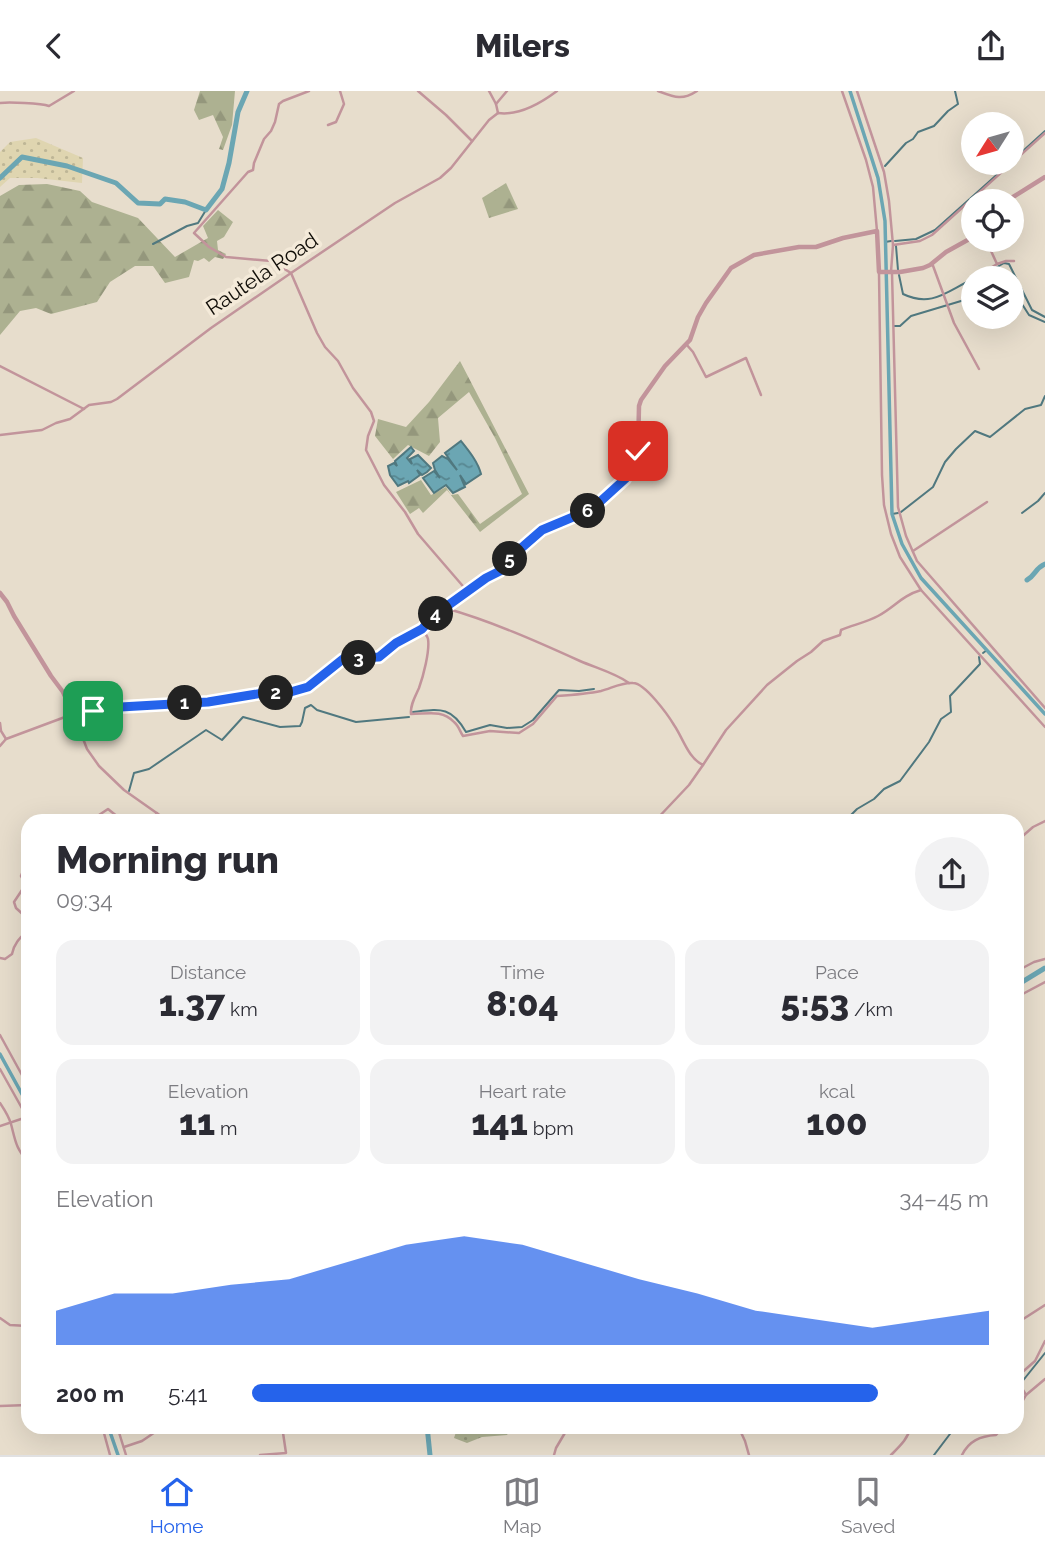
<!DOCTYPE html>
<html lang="en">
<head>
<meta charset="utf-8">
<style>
	:root { --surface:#fff; --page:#f2f2f3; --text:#2b2b33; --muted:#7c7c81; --line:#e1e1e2; --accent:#2563eb }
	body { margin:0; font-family:Raleway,sans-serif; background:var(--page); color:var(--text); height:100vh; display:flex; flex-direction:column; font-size:26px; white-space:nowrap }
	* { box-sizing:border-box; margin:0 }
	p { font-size:23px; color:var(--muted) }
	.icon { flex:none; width:38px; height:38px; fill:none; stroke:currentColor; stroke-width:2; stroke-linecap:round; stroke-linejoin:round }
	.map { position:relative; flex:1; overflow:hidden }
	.side { position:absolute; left:21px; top:723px; width:1003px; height:620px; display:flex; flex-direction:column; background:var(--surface); border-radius:21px; box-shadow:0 7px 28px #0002 }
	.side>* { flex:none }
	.needle { width:46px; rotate:233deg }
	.fabs { position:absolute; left:961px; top:21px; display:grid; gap:14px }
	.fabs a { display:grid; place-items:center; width:63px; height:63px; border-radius:50%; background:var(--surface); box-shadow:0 7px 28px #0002; font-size:35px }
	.pin { position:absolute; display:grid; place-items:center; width:60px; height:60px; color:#fff; margin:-30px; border-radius:14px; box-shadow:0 4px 10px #0006 }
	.km { position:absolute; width:35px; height:35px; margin:-18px; border-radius:50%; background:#222; color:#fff; font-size:19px; line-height:35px; text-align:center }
	.round { display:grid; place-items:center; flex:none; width:74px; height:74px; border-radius:37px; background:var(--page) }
	.summary { display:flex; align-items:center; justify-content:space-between; height:119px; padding:0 35px }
	h1 { font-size:38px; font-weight:800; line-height:52px }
	.stats { display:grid; grid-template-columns:repeat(3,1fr); gap:10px; height:119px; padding:7px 35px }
	.stats div { display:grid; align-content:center; border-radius:18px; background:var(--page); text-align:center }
	.stats b { font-size:35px; font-weight:800 }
	.stats small { font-size:19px; font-weight:400 }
	.stats p { font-size:19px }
	.chart { height:196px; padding:14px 35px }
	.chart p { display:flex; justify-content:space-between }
	.chart svg { width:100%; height:126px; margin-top:7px; fill:var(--accent); opacity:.7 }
	ul { padding:0 35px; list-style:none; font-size:23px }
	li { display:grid; grid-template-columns:112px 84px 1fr; align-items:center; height:52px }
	li i { height:18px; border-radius:9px; background:var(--accent) }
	header { display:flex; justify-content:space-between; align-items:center; height:91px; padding:0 35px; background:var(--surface); font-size:32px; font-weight:800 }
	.tabs { display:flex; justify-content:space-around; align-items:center; height:98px; border-top:2px solid var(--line); background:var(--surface); font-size:19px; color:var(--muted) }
	.tabs a { display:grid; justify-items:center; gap:4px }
	.tabs .selected { color:var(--accent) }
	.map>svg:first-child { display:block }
	.grass { fill:url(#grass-dots) }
	.forest { fill:url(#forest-firs) }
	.sand { fill:url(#sand-dots) }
	.water { fill:url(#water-ripples); stroke:#50787f; stroke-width:2 }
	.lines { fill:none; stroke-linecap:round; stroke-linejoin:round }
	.stream { stroke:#50787f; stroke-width:2 }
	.canal { stroke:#6ba6b3; stroke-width:3.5 }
	.river { stroke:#6ba6b3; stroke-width:5 }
	.minor { stroke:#c2949b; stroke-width:2.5 }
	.tertiary { stroke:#c2949b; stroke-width:4.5 }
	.route-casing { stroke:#fff; stroke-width:14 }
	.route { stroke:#2563eb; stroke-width:9 }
	.labels { text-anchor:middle; stroke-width:7; stroke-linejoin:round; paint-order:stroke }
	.street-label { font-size:21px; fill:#100d07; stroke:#f4ead9 }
</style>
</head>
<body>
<header><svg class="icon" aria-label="back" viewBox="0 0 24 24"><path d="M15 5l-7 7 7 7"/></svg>Milers<svg class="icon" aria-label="share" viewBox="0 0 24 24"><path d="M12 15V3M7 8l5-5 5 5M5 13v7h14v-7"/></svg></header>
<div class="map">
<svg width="1045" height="1364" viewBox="0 0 1045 1364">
	<defs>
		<pattern id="grass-dots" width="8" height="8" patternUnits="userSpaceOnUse" patternTransform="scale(1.75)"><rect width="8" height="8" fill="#adb191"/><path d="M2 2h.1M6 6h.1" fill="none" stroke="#94977c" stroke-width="1.8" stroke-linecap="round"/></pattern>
		<pattern id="forest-firs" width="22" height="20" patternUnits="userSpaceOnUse" patternTransform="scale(1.75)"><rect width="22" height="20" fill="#adb191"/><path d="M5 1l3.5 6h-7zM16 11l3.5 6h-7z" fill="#94977c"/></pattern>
		<pattern id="sand-dots" width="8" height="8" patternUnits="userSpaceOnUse" patternTransform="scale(1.75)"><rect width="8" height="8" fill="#dfd5b0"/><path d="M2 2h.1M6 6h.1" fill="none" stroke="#beb696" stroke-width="1.8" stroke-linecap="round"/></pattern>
		<pattern id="water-ripples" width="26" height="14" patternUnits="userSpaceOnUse" patternTransform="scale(1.75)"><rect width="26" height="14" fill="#6ba6b3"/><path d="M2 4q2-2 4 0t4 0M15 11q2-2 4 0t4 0" fill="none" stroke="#578690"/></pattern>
	</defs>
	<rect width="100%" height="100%" fill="#e7ddcc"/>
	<!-- grass -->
	<polygon class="grass" points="458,1335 513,1335 507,1344 482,1346 467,1352 454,1347"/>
	<!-- forest -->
	<g class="forest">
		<polygon points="200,0 235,0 232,34 223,59 219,58 223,46 213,24 199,29 194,19"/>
		<polygon points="506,92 518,118 489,127 482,107"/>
		<polygon points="47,93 80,100 92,111 138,127 175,166 208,147 203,135 218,119 233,131 224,146 217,150 218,159 226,163 223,168 215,166 209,171 204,167 198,170 194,169 189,186 165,192 153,175 135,175 110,191 97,211 51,223 36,217 20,220 0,244 0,105 19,94"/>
		<polygon points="460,270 529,403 480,441 447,399 423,422 419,417 410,423 396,401 421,389 431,404 446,396 451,404 458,403 480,433 522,403 495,347 469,301 438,327 440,351 429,365 408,354 393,368 375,345 378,328 406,336 429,311"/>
	</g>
	<!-- sand -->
	<polygon class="sand" points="36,47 83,67 82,92 37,87 10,87 0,96 0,61 10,51"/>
	<!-- water -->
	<g class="water">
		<path d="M 461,350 C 469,360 478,371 481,383 L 466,393 L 460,384 L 465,396 L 453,402 L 446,394 L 434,402 L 423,387 L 434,380 L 440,387 L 435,379 L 433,372 L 442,365 L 448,368 L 457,379 L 445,362 Z"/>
		<polygon points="411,356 414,360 407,367 412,373 410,368 418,364 431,377 427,381 422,384 417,379 420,384 409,392 408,390 398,395 390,384 388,375 394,372 397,375 395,370"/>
	</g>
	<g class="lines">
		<!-- stream -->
		<g class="stream">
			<polyline points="1012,70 1045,40"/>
			<polyline points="885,75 906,52 913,48 918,41 934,35 948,20 958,13 955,0"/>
			<polyline points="895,150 916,148 935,139 1010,72"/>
			<polyline points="885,151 891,150"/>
			<polyline points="153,153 187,135 198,132 206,119"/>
			<polyline points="896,155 898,179"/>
			<polyline points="992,179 1004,172 1009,173 1032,219 1045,226"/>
			<path d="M 899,184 L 903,203 C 932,217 947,200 973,188"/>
			<polyline points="974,187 988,181"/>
			<polyline points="1012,203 1015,202 1029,224 1045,231"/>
			<polyline points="894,235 900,235 911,225 971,207 973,209"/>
			<polyline points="901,421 933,396 945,371 956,358 975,340 990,346 1025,318 1041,314 1045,305"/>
			<polyline points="1022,422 1038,410 1045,402"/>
			<polyline points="892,423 898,422"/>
			<polyline points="983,562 987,559"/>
			<path d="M 413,621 C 440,618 451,615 466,641 L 490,634 L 507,637 L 522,636 L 533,629 L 559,599 L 579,600 L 594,598"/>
			<polyline points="129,700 134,682 149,678 206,639 222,649 243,626 280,636 300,635 302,631 305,617 311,614 317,619 356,631 409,626"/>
			<polyline points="848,730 849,726 857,718 874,708 884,698 900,690 929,651 941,628 951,621 950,605 980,573 979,566"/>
			<polyline points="1017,1297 1045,1262"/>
			<polyline points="934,1364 956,1335"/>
		</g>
		<!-- canal -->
		<g class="canal">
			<polyline points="850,0 878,87 885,130 892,423 902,453 921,487 1045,623"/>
			<polyline points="0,963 28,1014"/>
			<polyline points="108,1335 118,1364"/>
		</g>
		<!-- river -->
		<g class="river">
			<polyline points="0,87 22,66 67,75 116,92 138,112 160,113 165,108 185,111 206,119 222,98 229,72 238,21 247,0"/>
			<path d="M 1027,489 C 1036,484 1035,477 1045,473"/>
			<polyline points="1017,894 1045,877"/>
			<polyline points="427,1335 430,1364"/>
		</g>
		<!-- minor -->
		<g class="minor">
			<polyline points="309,0 283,10 279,13 275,31 271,40 264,48 254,72 253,79 248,81 194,142 209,156 226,166 271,170 291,182 317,242 325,256 338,270 353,297 371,321 374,330 368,345 366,359 384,394 405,421 418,443 468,501"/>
			<polyline points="418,0 446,24 472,50"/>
			<polyline points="489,0 496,13 498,22"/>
			<path d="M 658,0 C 674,6 682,10 697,0"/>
			<polyline points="842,0 866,69 873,96 877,140"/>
			<polyline points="857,0 884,81 889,110 893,154 891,181"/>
			<path d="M 0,12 C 8,11 41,12 49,15 L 74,0"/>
			<polyline points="496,13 507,0"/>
			<path d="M 498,22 C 519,25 541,12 557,0"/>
			<polyline points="328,34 336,31 344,13 340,0"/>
			<polyline points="986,149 997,173 989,178 991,182"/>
			<polyline points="893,154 920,150 932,144 1045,42"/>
			<polyline points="932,172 954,232 979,278"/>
			<polyline points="997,173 1006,170 1014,170"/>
			<polyline points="879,182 882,384 884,414 891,443 900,466 921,499 1045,636"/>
			<polyline points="892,182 898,416 906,445 917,470 1045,617"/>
			<polyline points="686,253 693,261 706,286 746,267 761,304"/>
			<polyline points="0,275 84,318"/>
			<polyline points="0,344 42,339 56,332 70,328 89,314 111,311 117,308 211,237 291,182 395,112 440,87 451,77 489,29 498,22"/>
			<polyline points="913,460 987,411"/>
			<path d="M 445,517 C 491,530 536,550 580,570 C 596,577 615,582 629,592"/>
			<path d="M 422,539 C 425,542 427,544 428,548 C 430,560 423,586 419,597 C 415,606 410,614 411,623 C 427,623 442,618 454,631 C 459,635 460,641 463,645 L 490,640 L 519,642 L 533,633 L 557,605 C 572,604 587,603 601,600 C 612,597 622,591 633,592 C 645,592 668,624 674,634 C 683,647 688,667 703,674 L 726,639 L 767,594 L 797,570 L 811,561 L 823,550 L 840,544 L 841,539 C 853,534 867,531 878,525 C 895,516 901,505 921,499"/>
			<polyline points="0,632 1,640 6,648"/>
			<polyline points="0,655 6,648 65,626 74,624 87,658 99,675 124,699 168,730"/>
			<polyline points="90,730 108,718 123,730"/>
			<polyline points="151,730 157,722"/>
			<polyline points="655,730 689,694 703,674"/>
			<polyline points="1017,750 1033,736 1045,730"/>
			<polyline points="28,776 23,780 21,785 26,793 14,811 16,817 28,828"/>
			<path d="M 0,867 L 5,868 L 12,863 C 14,852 21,846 28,839"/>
			<polyline points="1017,880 1034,871 1045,868"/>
			<polyline points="1017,906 1045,891"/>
			<polyline points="0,944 28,995"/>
			<polyline points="0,978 28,1028"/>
			<path d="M 0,1012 C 4,1018 9,1026 11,1033 C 15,1048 16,1059 28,1070"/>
			<polyline points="0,1035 27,1026"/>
			<polyline points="0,1227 10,1234 28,1235"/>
			<polyline points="1017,1232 1045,1214"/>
			<polyline points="1017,1246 1022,1255 1017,1260"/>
			<polyline points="1017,1289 1026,1304"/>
			<polyline points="1018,1291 1018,1285 1035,1270 1045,1250"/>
			<polyline points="0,1315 28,1314"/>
			<polyline points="1017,1320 1026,1304 1045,1288"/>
			<polyline points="73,1335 76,1337 97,1335"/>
			<polyline points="102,1335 110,1364"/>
			<polyline points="117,1335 126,1364"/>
			<polyline points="738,1335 745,1350 749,1364"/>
			<polyline points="124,1356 142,1350 164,1335"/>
			<polyline points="260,1364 286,1362 282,1335"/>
			<polyline points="554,1364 556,1357 569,1335"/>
			<path d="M 891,1364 C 900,1355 908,1348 911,1335"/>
			<path d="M 962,1364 C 969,1350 980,1345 996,1344 L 1004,1335"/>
		</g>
		<!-- tertiary -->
		<g class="tertiary">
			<polyline points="1012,128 1018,122 1012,109 1013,106 1045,86"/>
			<polyline points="0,502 7,511 14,525 51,585 63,601 74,624 79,624 103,616 129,616 208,611 269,601 287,602 308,596 343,568 379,566 395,552 422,538 436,523 486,487 500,480 511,465 542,439 592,418 625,388 638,360 639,315 641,309 665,275 690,249 698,226 706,212 731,177 754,164 799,156 816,156 843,147 877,140 879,181 900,181 923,177 930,174 946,161 973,146"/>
		</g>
	</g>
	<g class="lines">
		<!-- route casing -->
		<g class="route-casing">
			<polyline id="route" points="93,620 103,617 208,611 269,601 287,602 308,596 343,568 379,566 396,552 422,538 436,523 486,487 500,480 511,466 542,439 592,418 625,388 638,360"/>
		</g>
		<!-- route -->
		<use href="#route" class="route"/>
	</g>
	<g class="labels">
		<!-- street labels -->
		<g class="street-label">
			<text transform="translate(262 183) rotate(-34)" y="7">Rautela Road</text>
		</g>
	</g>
</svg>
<div class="fabs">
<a><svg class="needle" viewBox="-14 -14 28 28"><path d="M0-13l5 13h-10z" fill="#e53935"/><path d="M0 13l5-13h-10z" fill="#7c7c81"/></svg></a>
<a><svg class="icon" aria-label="locate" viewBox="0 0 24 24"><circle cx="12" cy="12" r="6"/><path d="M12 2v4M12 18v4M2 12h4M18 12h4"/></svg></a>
<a><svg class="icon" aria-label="layers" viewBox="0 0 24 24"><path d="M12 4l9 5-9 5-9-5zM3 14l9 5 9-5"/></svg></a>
</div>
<div class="pin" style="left:93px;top:620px;background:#1e9e55"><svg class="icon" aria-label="arrive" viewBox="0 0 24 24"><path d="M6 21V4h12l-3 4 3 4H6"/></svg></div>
<div class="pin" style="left:638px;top:360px;background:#d93025"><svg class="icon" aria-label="check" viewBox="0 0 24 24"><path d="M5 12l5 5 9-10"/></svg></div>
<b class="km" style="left:185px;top:612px">1</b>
<b class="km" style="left:276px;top:602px">2</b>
<b class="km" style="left:359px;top:567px">3</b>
<b class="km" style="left:436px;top:523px">4</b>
<b class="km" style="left:510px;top:468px">5</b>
<b class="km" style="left:588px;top:420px">6</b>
<section class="side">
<div class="summary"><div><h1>Morning run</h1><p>09:34</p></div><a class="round"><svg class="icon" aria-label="share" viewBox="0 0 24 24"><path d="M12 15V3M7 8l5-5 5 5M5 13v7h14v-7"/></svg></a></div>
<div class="stats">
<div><p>Distance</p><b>1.37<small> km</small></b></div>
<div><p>Time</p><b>8:04</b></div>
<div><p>Pace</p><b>5:53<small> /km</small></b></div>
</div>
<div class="stats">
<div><p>Elevation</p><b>11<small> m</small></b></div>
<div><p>Heart rate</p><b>141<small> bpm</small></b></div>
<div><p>kcal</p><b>100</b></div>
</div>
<div class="chart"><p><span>Elevation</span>34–45 m</p>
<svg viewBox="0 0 160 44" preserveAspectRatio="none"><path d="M0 44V32L10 26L20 26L30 23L40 21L50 15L60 9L70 6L80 9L90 15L100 21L110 26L120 32L130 35L140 38L150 35L160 32V44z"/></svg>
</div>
<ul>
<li><b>200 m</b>5:41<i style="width:85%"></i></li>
</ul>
</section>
</div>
<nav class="tabs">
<a class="selected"><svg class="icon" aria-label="home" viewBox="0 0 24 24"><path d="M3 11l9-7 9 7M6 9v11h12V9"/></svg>Home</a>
<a><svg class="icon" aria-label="map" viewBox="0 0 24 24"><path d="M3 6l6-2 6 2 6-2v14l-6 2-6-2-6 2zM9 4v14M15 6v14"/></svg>Map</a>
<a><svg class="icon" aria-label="saved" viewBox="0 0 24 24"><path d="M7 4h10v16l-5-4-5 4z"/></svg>Saved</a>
</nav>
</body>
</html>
